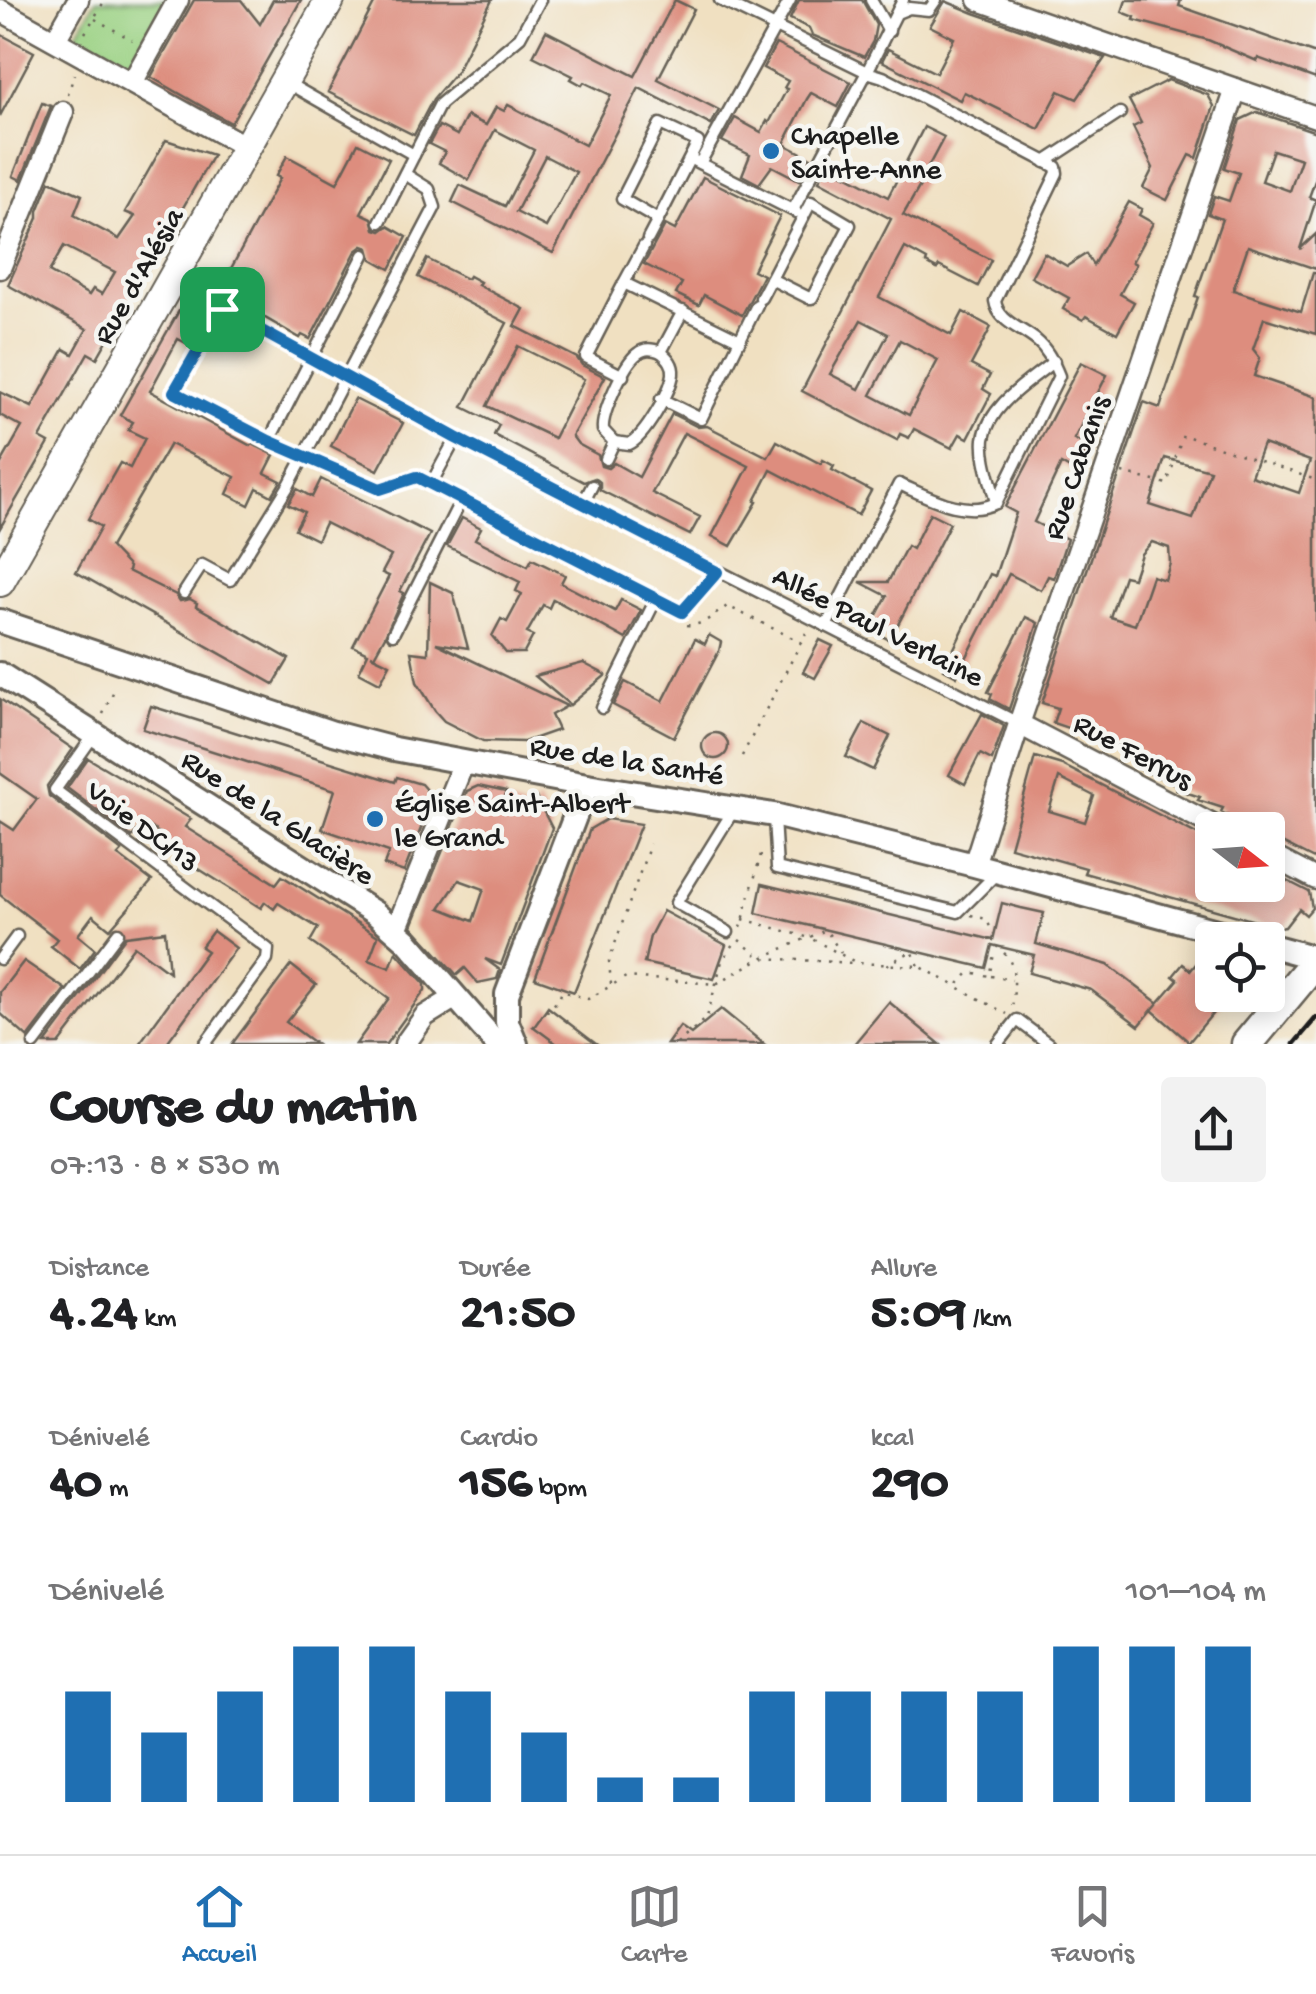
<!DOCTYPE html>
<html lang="fr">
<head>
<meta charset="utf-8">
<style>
	:root { --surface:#fff; --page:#f2f2f2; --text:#202124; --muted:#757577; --line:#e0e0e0; --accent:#1f6fb2 }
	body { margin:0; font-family:"Gochi Hand",sans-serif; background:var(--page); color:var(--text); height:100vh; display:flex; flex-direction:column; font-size:38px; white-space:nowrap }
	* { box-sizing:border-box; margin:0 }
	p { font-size:32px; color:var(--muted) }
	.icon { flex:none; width:55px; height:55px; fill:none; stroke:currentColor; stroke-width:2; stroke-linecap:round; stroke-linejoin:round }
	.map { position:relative; height:1044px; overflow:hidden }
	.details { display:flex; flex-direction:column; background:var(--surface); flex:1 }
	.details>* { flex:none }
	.needle { width:65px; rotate:107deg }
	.fabs { position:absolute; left:1195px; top:812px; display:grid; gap:20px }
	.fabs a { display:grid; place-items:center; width:90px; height:90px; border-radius:10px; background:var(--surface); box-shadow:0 5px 25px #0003; font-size:50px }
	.pin { position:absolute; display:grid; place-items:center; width:85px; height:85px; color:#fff; margin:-42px; border-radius:20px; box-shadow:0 5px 15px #0006 }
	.round { display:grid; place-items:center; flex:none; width:105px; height:105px; border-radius:10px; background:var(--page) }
	.summary { display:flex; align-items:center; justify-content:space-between; height:170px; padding:0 50px }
	h1 { font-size:55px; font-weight:800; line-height:75px }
	.figures { display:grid; grid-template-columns:repeat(3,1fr); gap:15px; height:170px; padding:10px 50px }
	.figures div { display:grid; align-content:center }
	.figures b { font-size:50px; font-weight:800 }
	.figures small { font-size:28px; font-weight:400 }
	.figures p { font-size:28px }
	.chart { height:280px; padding:20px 50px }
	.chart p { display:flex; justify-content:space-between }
	.chart svg { width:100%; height:180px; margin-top:10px; stroke:var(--accent); stroke-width:6 }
	.menu { display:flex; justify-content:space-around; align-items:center; height:140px; border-top:2px solid var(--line); background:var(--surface); font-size:28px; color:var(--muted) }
	.menu a { display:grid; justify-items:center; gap:5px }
	.menu .selected { color:var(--accent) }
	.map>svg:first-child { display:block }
	.green { fill:#9bd284; stroke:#5c7750; stroke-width:2.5 }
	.building { fill:#dd8d7e; fill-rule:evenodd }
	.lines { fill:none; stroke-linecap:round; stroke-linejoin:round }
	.service-casing { stroke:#666156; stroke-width:15 }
	.minor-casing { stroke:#666156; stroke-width:25 }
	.tertiary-casing { stroke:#666156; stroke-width:28 }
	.secondary-casing { stroke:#666156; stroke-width:32 }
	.primary-casing { stroke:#666156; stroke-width:35 }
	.path { stroke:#666156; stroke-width:2.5; stroke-dasharray:2.5 8; stroke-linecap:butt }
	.service { stroke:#fff; stroke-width:10 }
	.minor { stroke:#fff; stroke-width:20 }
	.tertiary { stroke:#fff; stroke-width:22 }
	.secondary { stroke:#fff; stroke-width:28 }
	.primary { stroke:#fff; stroke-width:30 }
	.rail { stroke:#1c1c1c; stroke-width:5 }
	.route-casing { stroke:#fff; stroke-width:20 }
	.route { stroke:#1f6fb2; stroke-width:12 }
	.poi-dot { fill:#1f6fb2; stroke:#f6f6f2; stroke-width:4 }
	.labels { text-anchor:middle; stroke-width:9; stroke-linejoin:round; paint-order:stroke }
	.poi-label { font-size:30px; fill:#1c1c1c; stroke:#f6f6f2; text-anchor:start }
	.street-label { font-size:30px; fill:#1c1c1c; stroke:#f6f6f2 }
</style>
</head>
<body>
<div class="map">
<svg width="1316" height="1044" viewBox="0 0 1316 1044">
	<rect width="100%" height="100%" fill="#f6f6f2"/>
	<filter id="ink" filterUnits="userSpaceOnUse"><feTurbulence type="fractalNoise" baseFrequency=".01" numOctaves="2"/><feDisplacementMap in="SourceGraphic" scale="20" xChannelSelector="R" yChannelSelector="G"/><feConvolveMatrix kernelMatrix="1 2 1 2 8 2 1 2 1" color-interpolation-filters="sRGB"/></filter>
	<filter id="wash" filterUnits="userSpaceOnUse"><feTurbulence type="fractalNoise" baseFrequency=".0048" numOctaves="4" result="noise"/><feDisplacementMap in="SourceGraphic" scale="40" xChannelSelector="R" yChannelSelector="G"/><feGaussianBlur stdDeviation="2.25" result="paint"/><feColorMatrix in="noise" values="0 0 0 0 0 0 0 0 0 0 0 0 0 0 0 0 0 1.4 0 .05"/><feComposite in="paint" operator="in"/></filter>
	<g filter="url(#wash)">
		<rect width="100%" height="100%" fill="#f0e0c1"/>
		<!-- green -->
		<polygon class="green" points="96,0 172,0 134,67 76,35"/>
		<g id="blocks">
			<!-- building -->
			<g class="building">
				<polygon points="194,0 241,0 260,24 273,0 301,0 231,123 151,77"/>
				<polygon points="376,0 492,0 456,72 433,99 414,135 328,92"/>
				<path d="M 675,0 L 694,9 L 658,79 L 719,110 L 711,125 L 639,88 L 553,253 L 452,202 L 460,185 L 505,206 L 534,150 L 495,130 L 469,180 L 439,163 L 445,152 L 429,144 L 439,126 L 457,135 L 467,116 L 486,125 L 496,107 L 504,111 L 508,105 L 585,145 L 611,95 L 584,82 L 582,85 L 571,79 L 573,76 L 533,56 L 546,31 L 635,76 ZM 545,156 L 576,172 L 546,227 L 516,212 Z"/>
				<polygon points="799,0 862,0 876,25 873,41 864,57 812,35 809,28 790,19"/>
				<polygon points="1126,0 1181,0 1179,6 1316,54 1316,79 1258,58 1257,61 1208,40 1134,20 1135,17 1122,12"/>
				<polygon points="945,1 974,13 1105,58 1077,99 1059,91 1039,129 964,92 960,100 882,61 888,49 936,73 954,38 930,26"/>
				<polygon points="0,34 34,52 0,116"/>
				<polygon points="776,44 851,82 838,107 811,93 807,99 784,144 811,158 799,180 772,166 759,184 742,175 750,155 722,141 735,118 761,132 767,121 769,123 787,89 784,88 788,81 763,68"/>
				<polygon points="1168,80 1208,95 1214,106 1197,158 1190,155 1167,200 1143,188 1153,168 1133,127 1141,123 1129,100"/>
				<polygon points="42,103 51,106 21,180 13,176"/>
				<path d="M 1257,112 L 1316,132 L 1316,178 L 1309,197 L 1316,200 L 1300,249 L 1316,234 L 1316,269 L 1248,246 L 1233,290 L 1301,312 L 1313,273 L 1316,273 L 1316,334 L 1264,318 L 1253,349 L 1260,358 L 1254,376 L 1316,397 L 1316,860 L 1268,836 L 1268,830 L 1255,830 L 1221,812 L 1223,808 L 1198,800 L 1200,797 L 1176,789 L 1178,785 L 1137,768 L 1142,753 L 1053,723 L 1058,708 L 1042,703 L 1144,402 L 1160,408 L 1198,297 L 1195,296 L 1222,219 L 1208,214 L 1214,196 L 1229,201 L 1239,173 L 1224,168 L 1240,120 ZM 1273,150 L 1301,159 L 1290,191 L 1262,181 ZM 1263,444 L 1310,461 L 1299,493 L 1251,476 ZM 1165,458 L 1210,470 L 1193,519 L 1150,505 ZM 1152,542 L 1169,548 L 1170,563 L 1165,580 L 1152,576 L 1135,625 L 1110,617 L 1124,576 L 1133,578 L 1141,554 Z"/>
				<path d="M 924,127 L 944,137 L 926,171 L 928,172 L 903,215 L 991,260 L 978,286 L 939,266 L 937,269 L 926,263 L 927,260 L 905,248 L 879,297 L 951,335 L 963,312 L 991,327 L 971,365 L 990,375 L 983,389 L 991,394 L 968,438 L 960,434 L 952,448 L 914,429 L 909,438 L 900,434 L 897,440 L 802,391 L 891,219 L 819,181 L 827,165 L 888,197 ZM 861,320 L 888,334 L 859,389 L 830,374 ZM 900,340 L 938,360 L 909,415 L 871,395 Z"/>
				<path d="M 166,140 L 213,155 L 97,358 L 88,353 L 40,438 L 49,443 L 0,528 L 0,465 L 22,427 L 0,415 L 0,392 L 32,407 L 64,349 L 73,354 L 87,329 L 8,285 L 38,218 L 38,211 L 50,181 L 82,195 L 74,215 L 119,239 L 135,216 L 125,212 ZM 64,246 L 115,272 L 102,294 L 93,289 L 89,295 L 49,272 Z"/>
				<polygon points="358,143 389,159 361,213 372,218 375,229 381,231 388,226 407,237 390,269 372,259 369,248 363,246 356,251 310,339 302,335 300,338 220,292 221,287 280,178 276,176 287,156 337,183"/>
				<polygon points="703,177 780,216 753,270 763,275 742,315 704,295 699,305 676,294 682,283 644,264 665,225 675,230"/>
				<polygon points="1129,202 1142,209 1139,215 1153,223 1132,262 1136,264 1120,294 1134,302 1117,333 1086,316 1083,320 1063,309 1069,298 1031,277 1044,253 1067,266 1086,254 1093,265"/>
				<path d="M 427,259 L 467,279 L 469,276 L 480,282 L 478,285 L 524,309 L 515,326 L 577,358 L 582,365 L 605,377 L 572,436 L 578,444 L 598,455 L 601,466 L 608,468 L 614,463 L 639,477 L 672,414 L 698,427 L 707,426 L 768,457 L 777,441 L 821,464 L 823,460 L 834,466 L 832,470 L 871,491 L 858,515 L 771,470 L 755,501 L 757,502 L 731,546 L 712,536 L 749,466 L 684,433 L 652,493 L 700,517 L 690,535 L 600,490 L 600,482 L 595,478 L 584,482 L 494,435 L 499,425 L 463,407 L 507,323 L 418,277 ZM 518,346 L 584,379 L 554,438 L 487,406 Z"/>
				<polygon points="180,309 203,321 190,345 178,339 150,391 251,446 252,444 274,455 265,473 281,481 272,496 257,488 249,505 227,494 235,477 170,444 110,547 129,567 128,571 176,595 180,601 190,599 197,603 196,606 289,659 274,684 76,572 101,527 88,519 120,463 130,468 145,438 128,430 133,422 120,415"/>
				<polygon points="1081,362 1107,375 1074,439 1088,446 1075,472 1061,464 1034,522 1067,539 1054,578 1048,576 1041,590 1009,574 957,676 944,669 990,574 995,576 1016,513 1005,507"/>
				<polygon points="355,399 403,423 378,470 331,446"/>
				<polygon points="321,479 430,534 400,591 404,593 385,636 374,656 371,655 390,664 380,683 359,672 368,653 353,646 389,576 382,573 391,556 325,523 317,540 295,529 304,512 288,504 297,489 312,497"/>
				<polygon points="930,513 950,523 890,640 869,630 887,596 860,582 888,582 907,546 912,549"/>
				<polygon points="462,518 481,528 475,539 528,566 532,559 565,575 561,583 615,611 621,600 641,610 626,639 553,599 549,608 543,605 527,633 533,636 524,653 506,653 492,636 501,619 507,622 522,594 516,591 520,582 447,546"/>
				<polygon points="430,582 453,593 468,648 436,643 567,706 551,715 558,730 524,742 483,741 444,721 435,711 417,682 411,652 428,654"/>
				<polygon points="1026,617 1038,623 1009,709 990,699 992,694 988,692"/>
				<polygon points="709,635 721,642 719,651 674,737 613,705 625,682 663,701 695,639 705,644"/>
				<polygon points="820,640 833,646 815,678 803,672"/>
				<polygon points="583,663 606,675 570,705 535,676"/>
				<polygon points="0,699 73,749 47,786 49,796 122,851 118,855 152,881 110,929 93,915 78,935 95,949 80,969 51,946 57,939 0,895 0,821 14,830 37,799 0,773"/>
				<polygon points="151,706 395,782 397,777 421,784 427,791 430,805 404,872 384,865 389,852 322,829 335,790 143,729"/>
				<polygon points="982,714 1004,726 992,760 980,754 965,784 949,775"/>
				<polygon points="864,723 890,736 873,770 846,757"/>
				<circle cx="715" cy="746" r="13"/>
				<path d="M 1035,757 L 1062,765 L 1212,842 L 1212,885 L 1268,885 L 1268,871 L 1309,892 L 1312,908 L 1306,915 L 1299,909 L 1285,927 L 1280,928 L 1084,873 L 1086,868 L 1010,847 ZM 1059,778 L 1094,796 L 1085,822 L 1049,811 Z"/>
				<polygon points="88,758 191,819 185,827 276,884 282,876 378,936 369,960 390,968 396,952 425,984 425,990 386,1044 356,1044 389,998 310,942 318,928 278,903 274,909 265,902 261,908 161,845 167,838 143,823 132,837 67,788"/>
				<path d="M 478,786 L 506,792 L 503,801 L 534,812 L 537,799 L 552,828 L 501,965 L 485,959 L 500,970 L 497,979 L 478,983 L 465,968 L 457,975 L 412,926 L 467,791 ZM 459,880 L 484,889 L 473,921 L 440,908 Z"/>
				<polygon points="607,819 641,824 574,992 535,978 590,829"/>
				<polygon points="762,884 993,940 1002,903 1021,908 1044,913 1036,944 1108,965 1158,1003 1152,1010 1178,980 1173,976 1183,964 1191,970 1200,959 1212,969 1212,995 1228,995 1189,1042 1152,1010 1139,1026 1091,990 1029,973 1034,955 992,945 986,968 756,913"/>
				<polygon points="663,911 726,945 714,979 644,963 650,936"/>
				<polygon points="165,931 169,972 134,946 59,1044 45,1044 126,936"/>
				<polygon points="213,931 236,948 166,1044 139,1044 207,951 201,947"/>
				<polygon points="24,961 65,989 28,1038 0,1013 0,992"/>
				<polygon points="291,965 316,985 286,1022 316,1044 232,1044"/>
				<polygon points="889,1002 940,1044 854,1044"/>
				<polygon points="548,1007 566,1021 596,1044 557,1044 534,1027"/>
				<polygon points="721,1009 764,1044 667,1044 680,1026 691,1034"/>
			</g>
		</g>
	</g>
	<g filter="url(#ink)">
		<use href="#blocks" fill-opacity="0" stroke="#666156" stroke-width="2.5"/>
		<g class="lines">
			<!-- service casing -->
			<g class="service-casing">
				<g id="service">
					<polyline points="720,0 867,72 793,210"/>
					<polyline points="871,0 889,31"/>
					<polyline points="899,12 909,8 929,10 936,0"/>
					<polyline points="284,81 414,155"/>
					<polygon points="660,124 698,142 658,220 622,199"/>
					<polyline points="695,161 796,212"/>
					<polyline points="1045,162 1120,113"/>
					<polyline points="700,163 790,0"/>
					<polygon points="811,202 850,225 812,298 809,298 771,279"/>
					<polyline points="380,222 440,104 520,37 540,0"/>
					<polyline points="648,239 658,220"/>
					<polyline points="644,246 624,283 740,340"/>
					<polyline points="173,283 456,438 1018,723"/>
					<polyline points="761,298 771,279"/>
					<polyline points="221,309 174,392 269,441 380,489 417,477 431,484"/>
					<polyline points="623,376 586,357 624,283"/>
					<polyline points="661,399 701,419 757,305"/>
					<polyline points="456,438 431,484 461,500 682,612 717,571"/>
					<polyline points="269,441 364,255"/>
					<path d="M 614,442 L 629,444 C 644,438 671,391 673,374 C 674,364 668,358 661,352 L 683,311"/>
					<path d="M 606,459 L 614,442 L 603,430 C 601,414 624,364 637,354 C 645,347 653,349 661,352"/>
					<polyline points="583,503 592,486"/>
					<path d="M 996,503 C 992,484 982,458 984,439 C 989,405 1030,381 1054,361"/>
					<polyline points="184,593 202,565 230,580 289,485 435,207 429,189 405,174"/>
					<path d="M 826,626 L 899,484 C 929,497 964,518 996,503 L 1059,376 C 1054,363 1048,350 1037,341 C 1022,328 998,322 995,301 L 1057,173 L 1056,167 L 883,77 L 867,72 L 903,0"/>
					<polyline points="393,634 461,500"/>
					<polyline points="602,708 656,599"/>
					<polyline points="94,735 55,790 268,949 267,960 205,1044"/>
					<polyline points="774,818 777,868 958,912 998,872"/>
					<polyline points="728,932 676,903 733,811"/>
					<polyline points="0,959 17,936"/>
					<polyline points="34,1044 118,933"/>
					<polyline points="998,1044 1017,1020 1049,1044"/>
				</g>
			</g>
			<!-- minor casing -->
			<g class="minor-casing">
				<g id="minor">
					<polyline points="979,0 1316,117"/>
					<polyline points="0,10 246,147"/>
					<polyline points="55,40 78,0"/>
					<polyline points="132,83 178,0"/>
					<polyline points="0,268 63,112"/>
					<polyline points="1019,724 1222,830"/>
					<polyline points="1268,854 1316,879"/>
					<polyline points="974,865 1019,724 1236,89"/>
					<polyline points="396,930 463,764"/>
					<polyline points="405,1044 425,1016 456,997"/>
				</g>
			</g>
			<!-- tertiary casing -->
			<g class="tertiary-casing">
				<g id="tertiary">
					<polyline points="0,621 333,733 394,749 587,785 774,815 974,865 1250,940"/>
					<polyline points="0,674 375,913 407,941 497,1044"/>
					<polyline points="1268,945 1316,958"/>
					<polyline points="516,1044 507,1022 507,994 587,785"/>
				</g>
			</g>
			<!-- secondary casing -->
			<g class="secondary-casing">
				<polyline id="secondary" points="0,582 330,0"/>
			</g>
			<!-- primary casing -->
			<g class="primary-casing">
				<polyline id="primary" points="1247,1044 1316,961"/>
			</g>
			<!-- path -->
			<g class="path">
				<polyline points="95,19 132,40"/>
				<polyline points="85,33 105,0"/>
				<polyline points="68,95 74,74"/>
				<polyline points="1122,473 1167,484 1183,435 1316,480"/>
				<path d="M 687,625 C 701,627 716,614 727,606 L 801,642"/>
				<polyline points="103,714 116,686"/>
				<polyline points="742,756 808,629"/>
				<polyline points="971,915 986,919 994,934"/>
				<polyline points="743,919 810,938 857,963 919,966 1007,1014"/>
				<polyline points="741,928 761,854"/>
				<polyline points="739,940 761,958 854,963"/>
				<path d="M 996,946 C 1018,961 1015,981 1012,1010"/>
				<polyline points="887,965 912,951 919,966"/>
				<polyline points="991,976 1012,980"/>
				<polyline points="611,984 609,961 650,844"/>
				<polyline points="959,984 970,972 989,976 995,950"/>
				<polyline points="532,1027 559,999 562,991 588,999 626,977 716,984 761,958 826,930 841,953"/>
				<polyline points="677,1044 707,1017 722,961 734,944"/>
			</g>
			<!-- service -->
			<use href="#service" class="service"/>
			<!-- minor -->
			<use href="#minor" class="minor"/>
			<!-- tertiary -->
			<use href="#tertiary" class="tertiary"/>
			<!-- secondary -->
			<use href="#secondary" class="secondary"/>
			<!-- primary -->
			<use href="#primary" class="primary"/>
			<!-- rail -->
			<polyline class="rail" points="1294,1044 1316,1018"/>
		</g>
	</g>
	<g class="lines" filter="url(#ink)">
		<!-- route casing -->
		<g class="route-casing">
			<polygon id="route" points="222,309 456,438 717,572 682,612 417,477 380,489 269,441 174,392"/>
		</g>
		<!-- route -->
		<use href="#route" class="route"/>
	</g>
	<!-- markers -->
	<g class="poi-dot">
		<circle cx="771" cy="151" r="10"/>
		<circle cx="375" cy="819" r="10"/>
	</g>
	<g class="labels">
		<!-- poi labels -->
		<g class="poi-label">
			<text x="791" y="144">Chapelle<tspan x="791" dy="34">Sainte-Anne</tspan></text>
			<text x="395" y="812">Église Saint-Albert<tspan x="395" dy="34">le Grand</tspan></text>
		</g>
		<!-- street labels -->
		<g class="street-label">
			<text transform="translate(137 275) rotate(-60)" y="10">Rue d'Alésia</text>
			<text transform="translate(1075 467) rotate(-71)" y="10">Rue Cabanis</text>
			<text transform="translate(879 625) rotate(27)" y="10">Allée Paul Verlaine</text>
			<text transform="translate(1134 750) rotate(28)" y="10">Rue Ferrus</text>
			<text transform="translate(627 759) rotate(9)" y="10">Rue de la Santé</text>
			<text transform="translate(279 816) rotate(33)" y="10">Rue de la Glacière</text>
			<text transform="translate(144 825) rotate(37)" y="10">Voie DC/13</text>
		</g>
	</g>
</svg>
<div class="fabs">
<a><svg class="needle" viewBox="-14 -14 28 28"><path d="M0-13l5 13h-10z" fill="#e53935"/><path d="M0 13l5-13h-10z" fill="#757577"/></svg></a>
<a><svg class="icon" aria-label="locate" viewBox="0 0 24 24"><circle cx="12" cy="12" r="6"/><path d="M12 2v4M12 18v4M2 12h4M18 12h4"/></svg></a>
</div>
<div class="pin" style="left:222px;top:309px;background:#1e9e55"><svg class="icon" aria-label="arrive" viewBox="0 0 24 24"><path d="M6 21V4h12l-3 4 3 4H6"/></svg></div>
</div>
<section class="details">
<div class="summary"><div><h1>Course du matin</h1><p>07:13 · 8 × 530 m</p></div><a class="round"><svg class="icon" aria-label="share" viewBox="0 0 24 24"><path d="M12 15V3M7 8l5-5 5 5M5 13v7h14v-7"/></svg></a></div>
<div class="figures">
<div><p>Distance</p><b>4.24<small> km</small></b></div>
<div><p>Durée</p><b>21:50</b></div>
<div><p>Allure</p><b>5:09<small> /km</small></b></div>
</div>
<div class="figures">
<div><p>Dénivelé</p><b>40<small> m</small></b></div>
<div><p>Cardio</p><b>156<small> bpm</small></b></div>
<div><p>kcal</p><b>290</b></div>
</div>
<div class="chart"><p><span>Dénivelé</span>101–104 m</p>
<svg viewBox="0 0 160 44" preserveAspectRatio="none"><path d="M5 44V17M15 44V27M25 44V17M35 44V6M45 44V6M55 44V17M65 44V27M75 44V38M85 44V38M95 44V17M105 44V17M115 44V17M125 44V17M135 44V6M145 44V6M155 44V6"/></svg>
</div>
</section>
<nav class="menu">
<a class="selected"><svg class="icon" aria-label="home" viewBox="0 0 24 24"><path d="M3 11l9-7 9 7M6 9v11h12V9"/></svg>Accueil</a>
<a><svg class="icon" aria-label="map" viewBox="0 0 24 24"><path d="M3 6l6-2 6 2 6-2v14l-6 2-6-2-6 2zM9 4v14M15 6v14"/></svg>Carte</a>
<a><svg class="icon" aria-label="saved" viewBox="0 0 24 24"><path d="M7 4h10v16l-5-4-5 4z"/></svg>Favoris</a>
</nav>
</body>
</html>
